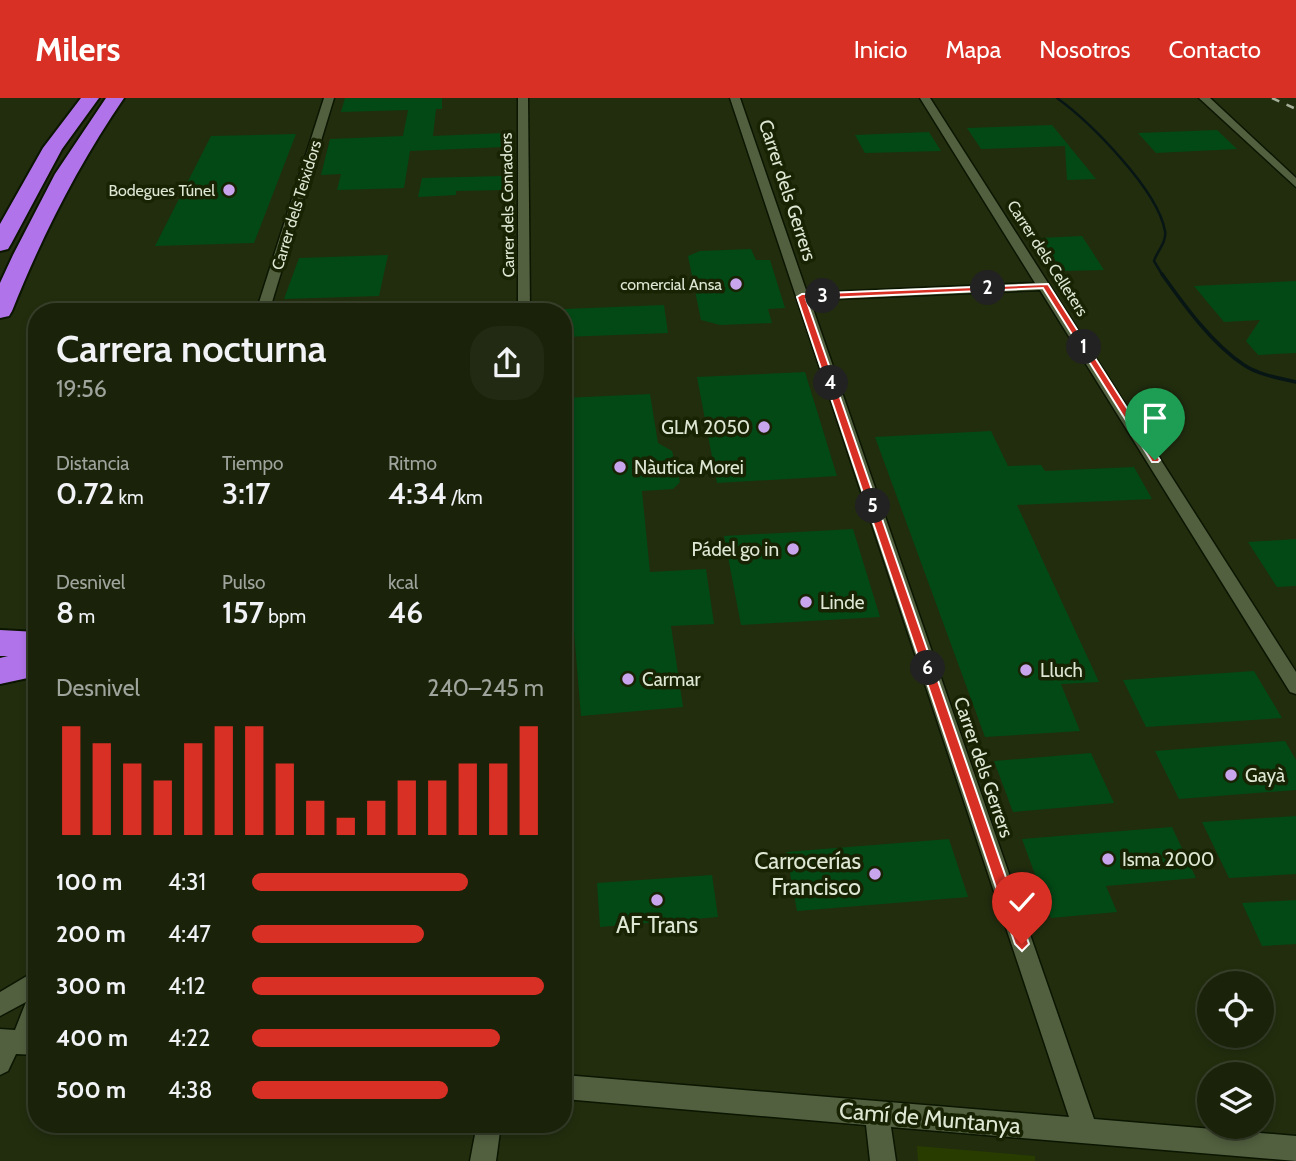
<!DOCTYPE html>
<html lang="es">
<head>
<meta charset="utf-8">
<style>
	:root { --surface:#1a220a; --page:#232a13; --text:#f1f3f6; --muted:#9fa49c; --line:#383f2b; --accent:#d93025 }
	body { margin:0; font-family:Cabin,sans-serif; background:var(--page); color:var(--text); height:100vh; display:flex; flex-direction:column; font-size:26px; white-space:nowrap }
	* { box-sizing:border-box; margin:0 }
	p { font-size:23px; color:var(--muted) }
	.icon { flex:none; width:38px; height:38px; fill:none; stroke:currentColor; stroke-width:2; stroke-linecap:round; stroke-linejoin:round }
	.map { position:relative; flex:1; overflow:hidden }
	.sheet { position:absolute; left:28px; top:205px; width:544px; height:830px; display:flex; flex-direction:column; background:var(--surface); border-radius:28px; box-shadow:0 4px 10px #0003,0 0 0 2px var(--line) }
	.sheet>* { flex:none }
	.tools { position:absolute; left:1197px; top:873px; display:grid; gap:14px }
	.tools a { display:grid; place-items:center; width:77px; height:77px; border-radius:50%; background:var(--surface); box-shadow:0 4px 10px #0003,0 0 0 2px var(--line); font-size:35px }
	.pin { position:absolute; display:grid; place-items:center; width:60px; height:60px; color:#fff; margin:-72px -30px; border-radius:50% 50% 50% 0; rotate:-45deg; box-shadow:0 0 7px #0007 }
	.pin .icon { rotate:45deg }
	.km { position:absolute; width:35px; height:35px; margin:-18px; border-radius:50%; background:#222; color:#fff; font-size:19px; line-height:35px; text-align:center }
	.round { display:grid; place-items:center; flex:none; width:74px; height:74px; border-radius:28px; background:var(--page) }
	.overview { display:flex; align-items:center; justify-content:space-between; height:119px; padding:0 28px }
	h1 { font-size:38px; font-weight:600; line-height:52px }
	.figures { display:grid; grid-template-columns:repeat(3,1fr); gap:10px; height:119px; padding:7px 28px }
	.figures div { display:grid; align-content:center }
	.figures b { font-size:30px; font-weight:600 }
	.figures small { font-size:19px; font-weight:400 }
	.figures p { font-size:19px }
	.chart { height:196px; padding:14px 28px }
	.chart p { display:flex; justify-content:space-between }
	.chart svg { width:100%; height:126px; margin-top:7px; stroke:var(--accent); stroke-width:6 }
	ul { padding:0 28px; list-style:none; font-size:23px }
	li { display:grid; grid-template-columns:112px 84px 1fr; align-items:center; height:52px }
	li i { height:18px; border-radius:9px; background:var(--accent) }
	header { display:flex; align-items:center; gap:42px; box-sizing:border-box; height:98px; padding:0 35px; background:var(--accent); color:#fff }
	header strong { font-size:33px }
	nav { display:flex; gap:38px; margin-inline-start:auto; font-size:24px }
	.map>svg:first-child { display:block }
	.green { fill:#293c00 }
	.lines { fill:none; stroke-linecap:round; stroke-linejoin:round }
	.stream-far1 { stroke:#071614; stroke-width:2.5 }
	.stream { stroke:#071614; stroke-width:3.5 }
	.building { fill:#034915 }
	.street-casing { stroke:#0b1500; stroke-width:3 }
	.highway-casing { stroke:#0b1500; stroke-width:4 }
	.street { fill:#52603f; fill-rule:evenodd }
	.highway { fill:#b173ea; fill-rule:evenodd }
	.rail { stroke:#a6b099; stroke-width:2.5; stroke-dasharray:8 8; stroke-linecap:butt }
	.route { fill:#d93025; stroke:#fff; stroke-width:2 }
	.poi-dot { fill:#c9a5ee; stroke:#182304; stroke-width:2.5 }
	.labels { text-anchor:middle; stroke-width:7; stroke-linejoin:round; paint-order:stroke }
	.far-poi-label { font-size:16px; fill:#dee7d4; stroke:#182304; text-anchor:end }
	.far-street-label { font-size:16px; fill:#dee7d4; stroke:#182304 }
	.street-label { font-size:19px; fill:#dee7d4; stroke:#182304 }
	.poi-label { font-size:19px; fill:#dee7d4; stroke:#182304; text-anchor:start }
	.near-poi-label { font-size:23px; fill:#dee7d4; stroke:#182304; text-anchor:end }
	.near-street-label { font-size:23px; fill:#dee7d4; stroke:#182304 }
</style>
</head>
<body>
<header>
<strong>Milers</strong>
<nav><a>Inicio</a><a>Mapa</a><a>Nosotros</a><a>Contacto</a></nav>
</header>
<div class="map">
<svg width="1296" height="1063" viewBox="0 0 1296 1063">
	<rect width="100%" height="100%" fill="#222d0e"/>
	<!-- green -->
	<polygon class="green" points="917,1048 1035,1058 1035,1063 918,1063"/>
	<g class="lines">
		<!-- stream-far1 -->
		<path class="stream-far1" d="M 1057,0 C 1090,24 1158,92 1165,133 C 1167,144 1157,153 1154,163 L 1163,178"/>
		<!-- stream -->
		<path class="stream" d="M 1162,176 C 1184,207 1212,246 1244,267 C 1259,277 1279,280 1296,284"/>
	</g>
	<!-- building -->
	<g class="building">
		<polygon points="345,0 442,0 442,11 436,11 433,38 505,35 504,49 410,53 404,90 337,92 341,76 321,77 330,41 403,38 408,12 341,14"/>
		<polygon points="1052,27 1096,81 1067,82 1065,48 981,51 967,30"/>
		<polygon points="1217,32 1237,51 1156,55 1138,35"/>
		<polygon points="929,34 941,53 865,55 855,37"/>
		<polygon points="296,36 254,145 155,148 211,38"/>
		<polygon points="503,78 502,92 456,93 456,97 418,99 422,80"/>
		<polygon points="1082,138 1104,172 1062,173 1040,140"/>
		<polygon points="751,151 756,162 770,162 785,210 768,211 772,225 720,227 701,222 688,158 700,153"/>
		<polygon points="388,157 379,198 284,201 299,160"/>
		<polygon points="1296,183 1296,255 1258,257 1246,243 1260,222 1224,224 1194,188"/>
		<polygon points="664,207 668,235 564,239 564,211"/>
		<polygon points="805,274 837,378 717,385 697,279"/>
		<polygon points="650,296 658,345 672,353 680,384 673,391 642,393 650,474 706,471 714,526 671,528 683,609 581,618 574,534 564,534 564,300"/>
		<polygon points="991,333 1008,368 1041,367 1045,373 1134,369 1152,401 1017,407 1099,584 1061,586 1080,633 985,639 875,339"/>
		<polygon points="853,431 880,519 741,527 724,438"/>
		<polygon points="1296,441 1296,488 1277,489 1248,444"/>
		<polygon points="1254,573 1282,620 1146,629 1123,582"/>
		<polygon points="1285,643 1296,662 1296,692 1179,701 1155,653"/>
		<polygon points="1091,655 1114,705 1013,714 994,663"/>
		<polygon points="1296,718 1296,776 1229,780 1202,724"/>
		<polygon points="1172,729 1196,780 1106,788 1117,814 1051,820 1022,741"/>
		<polygon points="949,741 968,799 797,813 786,754"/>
		<polygon points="712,777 718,819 600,829 597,785"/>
		<polygon points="1296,802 1296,846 1262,848 1242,805"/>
	</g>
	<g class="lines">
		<!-- street casing -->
		<g class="street-casing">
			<g id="street">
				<polygon points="324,0 334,0 269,214 256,214"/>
				<polygon points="518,0 528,0 530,214 518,214"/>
				<polygon points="730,0 740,0 807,195 1035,185 920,0 930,0 1296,574 1296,596 1290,594 1040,192 810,202 1094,1021 1296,1038 1296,1063 891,1029 896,1063 870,1063 866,1027 564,1001 564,977 1069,1019"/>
				<polygon points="1199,0 1210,0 1296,80 1296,89"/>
				<polygon points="37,872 37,957 16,956 8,973 0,977 0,931 15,932 26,904 0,918 0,894"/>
				<polygon points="477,1026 501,1026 496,1063 470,1063"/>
			</g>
		</g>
		<!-- highway casing -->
		<g class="highway-casing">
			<g id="highway">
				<polygon points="81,0 99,0 62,51 11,146 8,151 0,153 0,126 43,50"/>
				<path d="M 106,0 L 124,0 C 78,67 42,138 12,213 L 9,218 L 0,220 L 0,185 L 13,157 L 55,76 Z"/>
				<polygon points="0,532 37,534 37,578 0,586 0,560 8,558 0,558"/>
			</g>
		</g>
		<!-- street -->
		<use href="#street" class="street"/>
		<!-- highway -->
		<use href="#highway" class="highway"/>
		<!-- rail -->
		<polyline class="rail" points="1272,0 1296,11"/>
	</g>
	<!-- route -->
	<polygon class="route" points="1048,186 1160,362 1158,364 1152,364 1043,190 806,201 1029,846 1022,853 1015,846 797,199 802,196"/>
	<!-- markers -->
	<g class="poi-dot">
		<circle cx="229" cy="92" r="7"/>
		<circle cx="736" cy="186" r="7"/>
		<circle cx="764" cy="329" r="7"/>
		<circle cx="620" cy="369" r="7"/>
		<circle cx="793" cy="451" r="7"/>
		<circle cx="806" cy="504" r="7"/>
		<circle cx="1026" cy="572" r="7"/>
		<circle cx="628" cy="581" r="7"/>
		<circle cx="1231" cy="677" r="7"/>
		<circle cx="1108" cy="761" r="7"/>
		<circle cx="875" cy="776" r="7"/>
		<circle cx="657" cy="802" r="7"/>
	</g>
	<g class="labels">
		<!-- far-poi labels -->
		<g class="far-poi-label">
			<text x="215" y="98">Bodegues Túnel</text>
			<text x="722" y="192">comercial Ansa</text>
		</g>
		<!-- far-street labels -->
		<g class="far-street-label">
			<text transform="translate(296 107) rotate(-73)" y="6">Carrer dels Teixidors</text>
			<text transform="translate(507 107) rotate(-91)" y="6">Carrer dels Conradors</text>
			<text transform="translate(1048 160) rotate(57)" y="6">Carrer dels Celleters</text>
		</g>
		<!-- street labels -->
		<g class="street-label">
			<text transform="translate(788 92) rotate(72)" y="7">Carrer dels Gerrers</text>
			<text transform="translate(984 669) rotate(71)" y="7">Carrer dels Gerrers</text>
		</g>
		<!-- poi labels -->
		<g class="poi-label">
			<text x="750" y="336" text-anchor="end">GLM 2050</text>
			<text x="634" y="376">Nàutica Morei</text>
			<text x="779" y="458" text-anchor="end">Pádel go in</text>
			<text x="820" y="511">Linde</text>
			<text x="1040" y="579">Lluch</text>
			<text x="642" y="588">Carmar</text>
			<text x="1245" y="684">Gayà</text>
			<text x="1122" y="768">Isma 2000</text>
		</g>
		<!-- near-poi labels -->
		<g class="near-poi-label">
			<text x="861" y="771">Carrocerías<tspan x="861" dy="26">Francisco</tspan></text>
			<text x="657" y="835" text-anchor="middle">AF Trans</text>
		</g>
		<!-- near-street labels -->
		<g class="near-street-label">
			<text transform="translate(930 1020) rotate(5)" y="8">Camí de Muntanya</text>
		</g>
	</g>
</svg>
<div class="tools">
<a><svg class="icon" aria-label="locate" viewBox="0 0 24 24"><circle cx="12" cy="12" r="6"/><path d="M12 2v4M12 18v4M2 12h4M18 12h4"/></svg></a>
<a><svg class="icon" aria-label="layers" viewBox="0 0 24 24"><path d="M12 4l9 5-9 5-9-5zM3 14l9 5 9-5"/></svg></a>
</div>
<div class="pin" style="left:1155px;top:362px;background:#1e9e55"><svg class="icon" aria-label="arrive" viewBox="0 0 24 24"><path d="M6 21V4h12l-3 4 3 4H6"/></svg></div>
<div class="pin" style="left:1022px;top:846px;background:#d93025"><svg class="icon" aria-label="check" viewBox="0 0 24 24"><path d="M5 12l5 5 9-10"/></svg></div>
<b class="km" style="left:1084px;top:249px">1</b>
<b class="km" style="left:988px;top:190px">2</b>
<b class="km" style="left:823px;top:198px">3</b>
<b class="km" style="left:831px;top:285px">4</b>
<b class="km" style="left:873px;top:408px">5</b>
<b class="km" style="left:928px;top:570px">6</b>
<section class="sheet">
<div class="overview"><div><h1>Carrera nocturna</h1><p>19:56</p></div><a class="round"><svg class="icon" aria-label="share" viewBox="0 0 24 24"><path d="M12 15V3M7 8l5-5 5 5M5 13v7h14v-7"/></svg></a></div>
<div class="figures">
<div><p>Distancia</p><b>0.72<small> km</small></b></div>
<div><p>Tiempo</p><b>3:17</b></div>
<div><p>Ritmo</p><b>4:34<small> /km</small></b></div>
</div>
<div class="figures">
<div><p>Desnivel</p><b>8<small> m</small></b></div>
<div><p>Pulso</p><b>157<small> bpm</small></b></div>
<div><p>kcal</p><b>46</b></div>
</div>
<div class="chart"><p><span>Desnivel</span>240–245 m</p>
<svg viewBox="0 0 160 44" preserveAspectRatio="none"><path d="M5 44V6M15 44V12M25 44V19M35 44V25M45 44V12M55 44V6M65 44V6M75 44V19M85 44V32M95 44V38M105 44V32M115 44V25M125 44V25M135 44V19M145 44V19M155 44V6"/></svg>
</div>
<ul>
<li><b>100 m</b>4:31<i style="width:74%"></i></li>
<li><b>200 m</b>4:47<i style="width:59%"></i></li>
<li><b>300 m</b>4:12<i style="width:100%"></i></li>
<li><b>400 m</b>4:22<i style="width:85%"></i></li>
<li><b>500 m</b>4:38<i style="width:67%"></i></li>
</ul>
</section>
</div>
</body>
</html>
